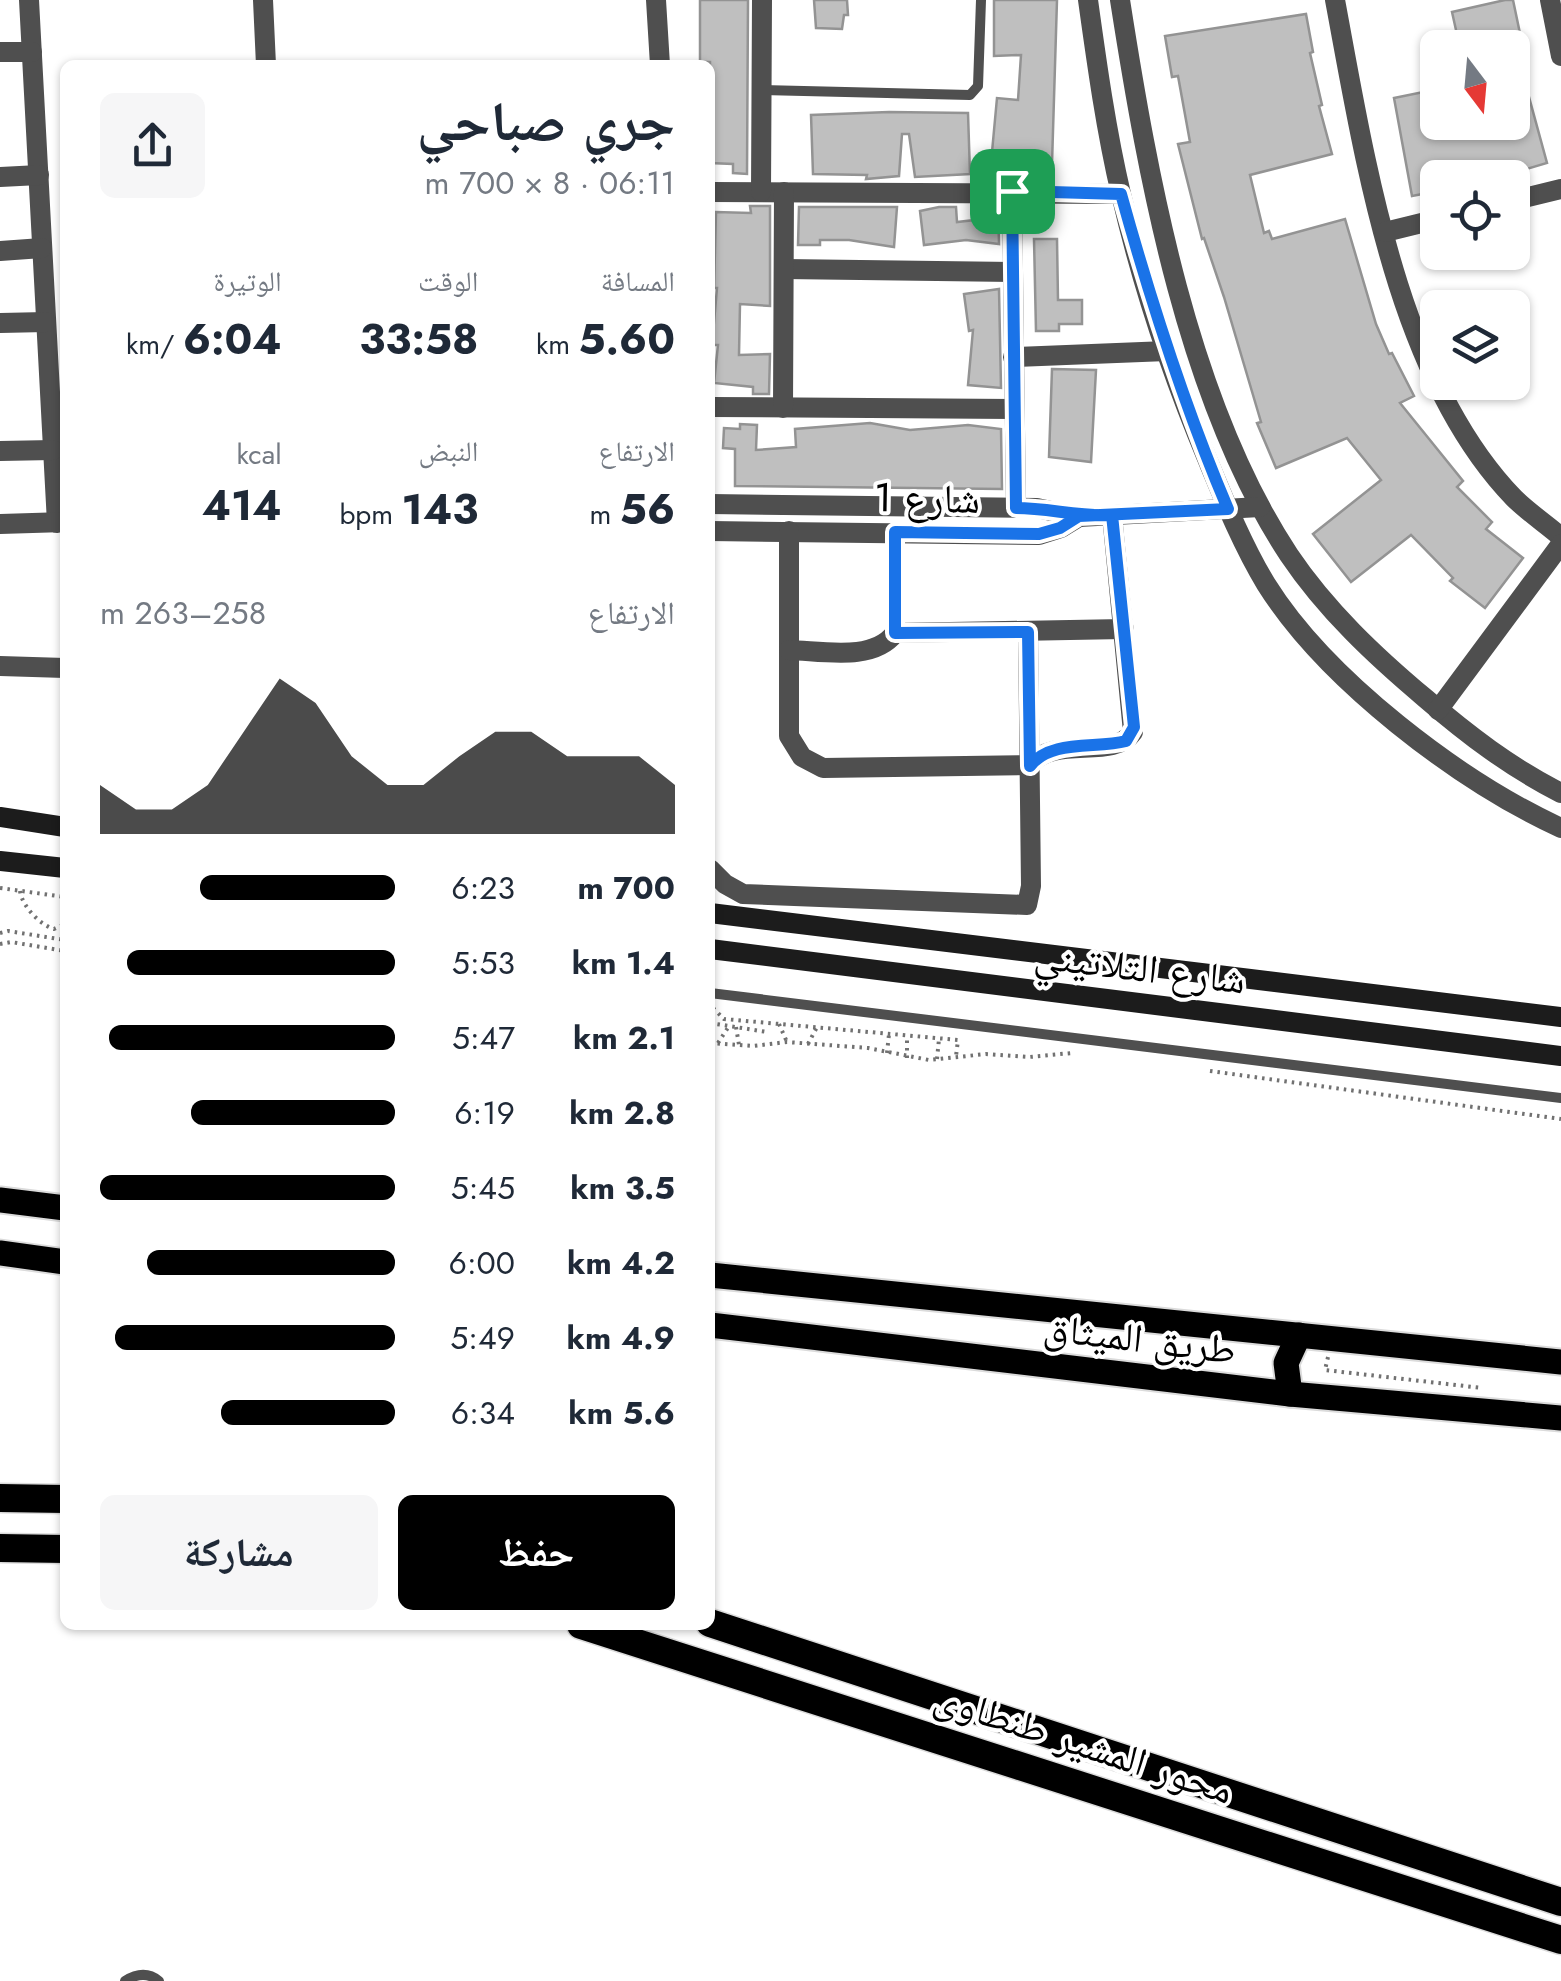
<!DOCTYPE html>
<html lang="ar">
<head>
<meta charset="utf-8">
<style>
	:root { --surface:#fff; --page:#f6f6f7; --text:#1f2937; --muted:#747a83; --accent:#000 }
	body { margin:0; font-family:Jost,"Noto Naskh Arabic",sans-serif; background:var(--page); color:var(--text); direction:rtl; height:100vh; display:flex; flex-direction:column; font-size:38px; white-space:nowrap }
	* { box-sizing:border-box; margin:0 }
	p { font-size:32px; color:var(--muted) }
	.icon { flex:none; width:55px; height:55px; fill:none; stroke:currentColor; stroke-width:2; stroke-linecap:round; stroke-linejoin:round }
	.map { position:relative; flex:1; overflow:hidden; direction:ltr }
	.sheet { position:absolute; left:60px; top:60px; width:655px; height:1570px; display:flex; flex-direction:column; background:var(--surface); border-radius:15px; box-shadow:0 2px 8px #0004; direction:rtl }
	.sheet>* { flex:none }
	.needle { width:65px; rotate:164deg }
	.controls { position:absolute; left:1420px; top:30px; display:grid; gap:20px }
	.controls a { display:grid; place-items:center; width:110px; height:110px; border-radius:15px; background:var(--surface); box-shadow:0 2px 8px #0004; font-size:50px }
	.pin { position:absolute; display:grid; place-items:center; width:85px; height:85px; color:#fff; margin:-42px; border-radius:20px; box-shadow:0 5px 15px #0006 }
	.round { display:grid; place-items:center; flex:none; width:105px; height:105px; border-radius:15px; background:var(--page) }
	.head { display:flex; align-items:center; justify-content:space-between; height:170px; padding:0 40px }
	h1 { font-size:55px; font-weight:700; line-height:75px }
	.metrics { display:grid; grid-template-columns:repeat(3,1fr); gap:15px; height:170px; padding:10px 40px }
	.metrics div { display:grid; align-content:center }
	.metrics b { font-size:42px; font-weight:700 }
	.metrics small { font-size:28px; font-weight:400 }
	.metrics p { font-size:28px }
	.chart { height:280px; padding:20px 40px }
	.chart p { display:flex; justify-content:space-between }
	.chart svg { width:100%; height:180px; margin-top:10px; fill:var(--accent); opacity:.7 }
	.action { display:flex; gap:20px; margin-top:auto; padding:20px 40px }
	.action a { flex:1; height:115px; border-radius:15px; background:var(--accent); color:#fff; font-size:40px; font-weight:700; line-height:115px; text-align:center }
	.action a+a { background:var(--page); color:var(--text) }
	ul { padding:0 40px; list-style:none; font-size:32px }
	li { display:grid; grid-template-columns:160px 120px 1fr; align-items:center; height:75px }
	li i { height:25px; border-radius:12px; background:var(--accent) }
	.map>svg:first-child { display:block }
	.building { fill:#bfbfbf; stroke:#939393; stroke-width:2.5 }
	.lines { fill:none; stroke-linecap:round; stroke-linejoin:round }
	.primary-casing { stroke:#dbdbdb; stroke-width:29 }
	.trunk-casing { stroke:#dbdbdb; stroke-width:31 }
	.path { stroke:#717171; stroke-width:4; stroke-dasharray:2.5 5; stroke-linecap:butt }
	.service { stroke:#4f4f4f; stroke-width:10 }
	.minor { stroke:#4f4f4f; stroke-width:20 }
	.secondary { stroke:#1c1c1c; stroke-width:20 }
	.primary { stroke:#000; stroke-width:25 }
	.trunk { stroke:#000; stroke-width:28 }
	.route-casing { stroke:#fff; stroke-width:20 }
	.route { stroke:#1a73e8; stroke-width:12 }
	.labels { text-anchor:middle; stroke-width:8; stroke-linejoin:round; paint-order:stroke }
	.street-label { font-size:40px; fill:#000; stroke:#fff }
</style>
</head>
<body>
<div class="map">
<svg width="1561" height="1981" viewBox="0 0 1561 1981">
	<rect width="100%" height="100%" fill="#fff"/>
	<!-- building -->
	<g class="building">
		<polygon points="700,0 748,0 747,174 733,173 733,164 710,163 710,62 700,62"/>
		<polygon points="814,0 847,0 848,15 844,15 842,29 816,28"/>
		<polygon points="994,0 1057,0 1052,164 1028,163 1029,155 992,152 997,98 1018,100 1021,55 994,56"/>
		<polygon points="1505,0 1513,0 1522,43 1515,44 1516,48 1460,48 1452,12"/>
		<polygon points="1306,14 1313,52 1310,53 1322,105 1319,106 1332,154 1250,175 1264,233 1269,231 1272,239 1345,219 1376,324 1389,354 1392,353 1414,396 1400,403 1463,481 1457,487 1492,522 1486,529 1523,558 1485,608 1450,581 1453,578 1411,535 1351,582 1313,534 1381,480 1347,438 1276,468 1257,423 1261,422 1224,297 1204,238 1202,239 1178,144 1190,142 1178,76 1172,77 1165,36"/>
		<polygon points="1512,53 1517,53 1547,163 1496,178 1438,178 1438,191 1412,196 1394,98 1438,89 1438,122 1512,122"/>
		<polygon points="889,112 968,113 970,174 915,177 909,134 902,134 899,176 866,179 867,175 813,174 811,115"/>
		<polygon points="750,206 770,206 770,306 740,304 739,355 770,354 769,394 753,394 753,387 714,383 718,345 712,345 717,288 714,288 716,212 751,213"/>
		<polygon points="799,207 897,207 894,247 849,240 820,240 820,245 798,245"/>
		<polygon points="939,207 956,207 957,222 983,219 987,207 998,207 999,244 966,240 924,245 920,211"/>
		<polygon points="1034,239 1057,239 1058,300 1082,300 1082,324 1059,324 1059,331 1036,331"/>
		<polygon points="999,289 1001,388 968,385 973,330 969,331 964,294"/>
		<polygon points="1052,369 1096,370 1091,462 1049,457"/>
		<polygon points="870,423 910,430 968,425 1001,429 1002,489 735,486 735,449 723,448 724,428 740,429 740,424 757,425 756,450 796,447 795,429"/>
	</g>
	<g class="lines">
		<!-- primary casing -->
		<g class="primary-casing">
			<g id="primary">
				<polyline points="0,1200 65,1208"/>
				<polyline points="0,1253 65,1262"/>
				<polyline points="710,1275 1561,1362"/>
				<polyline points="710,1325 1290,1394 1561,1418"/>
				<polyline points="1290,1394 1286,1363 1299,1335"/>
			</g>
		</g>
		<!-- trunk casing -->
		<g class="trunk-casing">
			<g id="trunk">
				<polyline points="0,1498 65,1499"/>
				<polyline points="0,1548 65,1549"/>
				<polyline points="710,1623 1561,1902"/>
				<polyline points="581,1625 1561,1940"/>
			</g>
		</g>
		<!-- path -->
		<g class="path">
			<polyline points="0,888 65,897"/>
			<path d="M 20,891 C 22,906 40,925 54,929 L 65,924"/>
			<polyline points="0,933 8,931 65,940"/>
			<polyline points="0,944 11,942 65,951"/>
			<polyline points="713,1008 724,1019 958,1040 956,1056"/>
			<polyline points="710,1023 767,1032"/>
			<polyline points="779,1024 787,1042"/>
			<polyline points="736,1027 739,1045"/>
			<polyline points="710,1043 753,1046 787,1042 868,1048 929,1060 986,1054 1029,1057 1072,1053"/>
			<polyline points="718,1043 729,1026"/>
			<polyline points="808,1044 817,1027"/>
			<polyline points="887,1053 889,1034"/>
			<polyline points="907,1058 907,1038"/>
			<polyline points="937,1059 939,1039"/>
			<polyline points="1210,1071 1561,1119"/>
			<polyline points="1328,1357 1325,1370 1482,1388"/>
		</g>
		<!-- service -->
		<g class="service">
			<polyline points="762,90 970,95 978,86 981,0"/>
			<polyline points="710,993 1561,1098"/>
			<path d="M 125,1981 C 136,1974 148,1972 159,1981"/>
		</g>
		<!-- minor -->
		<g class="minor">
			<polyline points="29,0 57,523"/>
			<polyline points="263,0 266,65"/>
			<polyline points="656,0 660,65"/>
			<path d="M 1088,0 C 1097,65 1106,130 1121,194 C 1142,285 1172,375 1208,461 C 1225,502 1243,546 1266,584 C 1326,680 1459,781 1561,828"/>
			<path d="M 1120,0 C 1148,179 1188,402 1289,555 C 1326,610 1375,656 1425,698 C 1468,735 1510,767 1561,793"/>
			<path d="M 1335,0 C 1365,160 1397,377 1514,498 C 1528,512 1546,524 1561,537"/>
			<polyline points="1550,0 1561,56"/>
			<polyline points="0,52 32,52"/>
			<polyline points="0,177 39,175"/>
			<polyline points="1012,191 1016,508"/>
			<polyline points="710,192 1121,194"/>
			<polyline points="761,192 762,0"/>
			<polyline points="1512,201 1561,189"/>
			<polyline points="1385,232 1438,219"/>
			<polyline points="0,251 42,248"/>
			<polyline points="784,269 1013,272"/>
			<polyline points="0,323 46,322"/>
			<polyline points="1013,357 1167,351"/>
			<polyline points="710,407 1014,409"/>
			<polyline points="783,408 784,192"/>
			<polyline points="0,451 53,450"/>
			<polyline points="710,504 1037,508 1079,517 1260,507"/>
			<polyline points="0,524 65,522"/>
			<polyline points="710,531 1039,535 1061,528 1079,517"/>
			<path d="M 789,531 L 789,736 L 802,757 L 823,768 L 1030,765 C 1055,734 1113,761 1133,732 L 1112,515"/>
			<polyline points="895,633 1124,629"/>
			<path d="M 789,650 C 823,651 873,662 895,633 L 895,533"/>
			<polyline points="0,666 65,668"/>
			<polyline points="1438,710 1561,544"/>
			<polyline points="710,869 725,884 743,894 1027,905 1031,886 1028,632"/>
		</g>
		<!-- secondary -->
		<g class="secondary">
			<polyline points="0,817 65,827"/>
			<polyline points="0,861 65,868"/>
			<polyline points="710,913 1561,1017"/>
			<polyline points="710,949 1561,1056"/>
		</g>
		<!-- primary -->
		<use href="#primary" class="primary"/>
		<!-- trunk -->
		<use href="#trunk" class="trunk"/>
	</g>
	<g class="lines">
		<!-- route casing -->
		<g class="route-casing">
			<path id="route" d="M 1012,191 L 1016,508 C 1050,508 1078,517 1112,515 L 1134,727 L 1126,741 C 1096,749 1051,739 1030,766 L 1028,632 L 895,633 L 895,532 L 1039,534 L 1060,528 L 1079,516 L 1228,509 C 1184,406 1151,302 1121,194 L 1012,191"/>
		</g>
		<!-- route -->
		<use href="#route" class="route"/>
	</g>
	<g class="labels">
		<!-- street labels -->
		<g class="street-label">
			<text transform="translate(927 498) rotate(1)" y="14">شارع 1</text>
			<text transform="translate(1140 967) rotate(7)" y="14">شارع التلاتيني</text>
			<text transform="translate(1140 1338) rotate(7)" y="14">طريق الميثاق</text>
			<text transform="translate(1084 1743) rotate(18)" y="14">محور المشير طنطاوى</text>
		</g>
	</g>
</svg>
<div class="controls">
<a><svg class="needle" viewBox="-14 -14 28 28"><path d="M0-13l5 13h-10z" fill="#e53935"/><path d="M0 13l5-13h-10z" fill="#747a83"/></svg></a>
<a><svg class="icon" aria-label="locate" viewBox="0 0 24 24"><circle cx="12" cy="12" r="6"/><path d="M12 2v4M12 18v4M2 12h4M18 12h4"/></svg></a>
<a><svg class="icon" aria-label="layers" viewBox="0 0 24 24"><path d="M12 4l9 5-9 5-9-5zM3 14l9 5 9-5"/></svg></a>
</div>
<div class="pin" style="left:1012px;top:191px;background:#1e9e55"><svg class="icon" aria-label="arrive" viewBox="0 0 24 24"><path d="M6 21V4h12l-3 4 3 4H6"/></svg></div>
<section class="sheet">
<div class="head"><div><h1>جري صباحي</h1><p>06:11 · 8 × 700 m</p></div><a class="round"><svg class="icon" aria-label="share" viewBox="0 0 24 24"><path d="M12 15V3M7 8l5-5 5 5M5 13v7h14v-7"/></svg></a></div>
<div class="metrics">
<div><p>المسافة</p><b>5.60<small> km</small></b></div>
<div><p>الوقت</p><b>33:58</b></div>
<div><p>الوتيرة</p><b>6:04<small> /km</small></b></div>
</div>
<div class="metrics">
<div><p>الارتفاع</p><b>56<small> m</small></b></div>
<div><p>النبض</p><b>143<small> bpm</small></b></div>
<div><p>kcal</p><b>414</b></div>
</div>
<div class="chart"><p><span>الارتفاع</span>258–263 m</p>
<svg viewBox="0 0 160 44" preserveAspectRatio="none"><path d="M0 44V32L10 38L20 38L30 32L40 19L50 6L60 12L70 25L80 32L90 32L100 25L110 19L120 19L130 25L140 25L150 25L160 32V44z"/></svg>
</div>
<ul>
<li><b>700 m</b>6:23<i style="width:66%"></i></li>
<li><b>1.4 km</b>5:53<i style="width:91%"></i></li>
<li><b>2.1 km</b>5:47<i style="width:97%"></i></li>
<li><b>2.8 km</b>6:19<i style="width:69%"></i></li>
<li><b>3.5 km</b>5:45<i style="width:100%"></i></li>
<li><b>4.2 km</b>6:00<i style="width:84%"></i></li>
<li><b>4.9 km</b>5:49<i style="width:95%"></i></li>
<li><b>5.6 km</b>6:34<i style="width:59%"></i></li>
</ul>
<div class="action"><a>حفظ</a><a>مشاركة</a></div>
</section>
</div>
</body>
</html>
